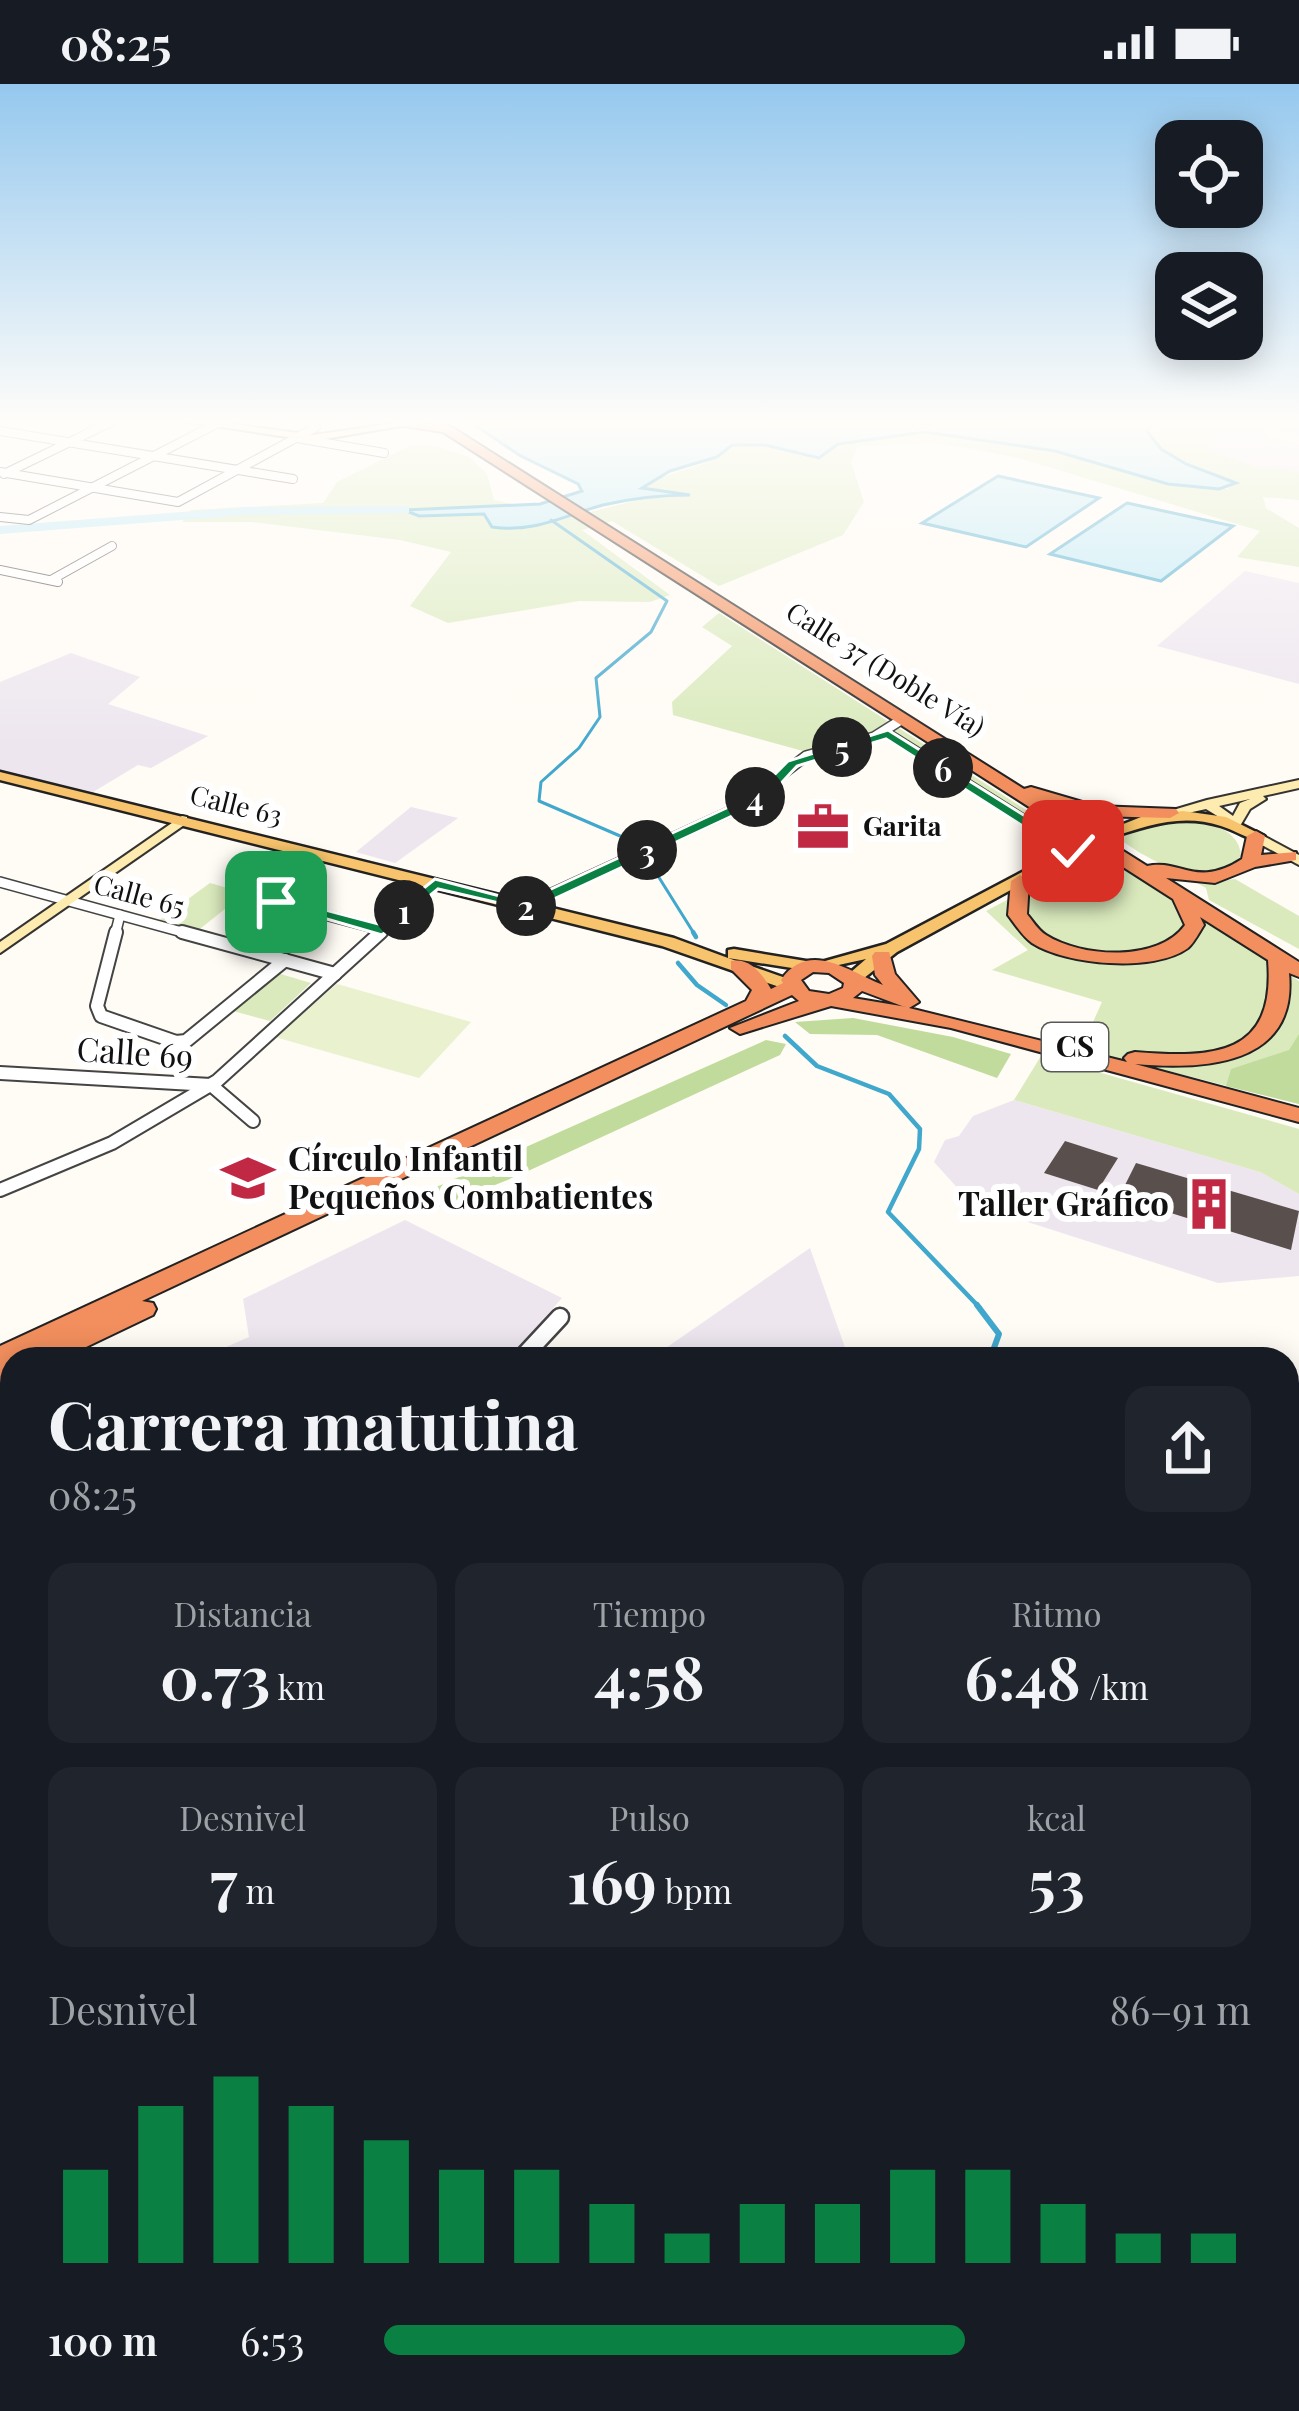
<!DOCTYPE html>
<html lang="es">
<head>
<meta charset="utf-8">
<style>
	:root { --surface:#171b24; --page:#20242c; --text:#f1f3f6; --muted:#9ea1a6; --accent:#0b8043 }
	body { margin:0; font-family:"Playfair Display",serif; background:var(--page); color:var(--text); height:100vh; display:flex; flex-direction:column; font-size:45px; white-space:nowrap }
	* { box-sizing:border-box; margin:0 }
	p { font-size:39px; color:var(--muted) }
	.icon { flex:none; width:66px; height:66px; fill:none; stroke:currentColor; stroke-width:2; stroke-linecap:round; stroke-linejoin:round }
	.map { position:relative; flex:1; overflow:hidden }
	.drawer { position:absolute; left:0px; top:1263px; width:1299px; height:1065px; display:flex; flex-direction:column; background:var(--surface); border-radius:36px 36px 0 0; box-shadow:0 6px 30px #0003 }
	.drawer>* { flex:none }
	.fabs { position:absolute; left:1155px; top:36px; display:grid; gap:24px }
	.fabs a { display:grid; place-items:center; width:108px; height:108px; border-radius:24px; background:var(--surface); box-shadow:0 6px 30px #0003; font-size:60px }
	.pin { position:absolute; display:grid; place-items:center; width:102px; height:102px; color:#fff; margin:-51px; border-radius:24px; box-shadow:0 6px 18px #0006 }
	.km { position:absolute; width:60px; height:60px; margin:-30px; border-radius:50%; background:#222; color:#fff; font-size:33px; line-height:60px; text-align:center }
	.round { display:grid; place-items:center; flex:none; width:126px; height:126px; border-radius:24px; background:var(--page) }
	.head { display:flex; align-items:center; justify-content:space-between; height:204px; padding:0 48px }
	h1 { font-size:66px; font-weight:700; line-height:90px }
	.stats { display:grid; grid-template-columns:repeat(3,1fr); gap:18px; height:204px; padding:12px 48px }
	.stats div { display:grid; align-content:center; border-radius:24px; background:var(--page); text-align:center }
	.stats b { font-size:60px; font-weight:700 }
	.stats small { font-size:33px; font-weight:400 }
	.stats p { font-size:33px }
	.chart { height:336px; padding:24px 48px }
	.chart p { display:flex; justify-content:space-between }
	.chart svg { width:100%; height:216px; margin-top:12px; stroke:var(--accent); stroke-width:6 }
	ul { padding:0 48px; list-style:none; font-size:39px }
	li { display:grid; grid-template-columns:192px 144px 1fr; align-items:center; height:90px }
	li i { height:30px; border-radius:15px; background:var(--accent) }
	.status { display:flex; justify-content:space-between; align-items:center; height:84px; padding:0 60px; background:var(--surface); direction:ltr }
	.status svg { height:33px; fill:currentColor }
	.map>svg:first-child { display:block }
	.industrial { fill:#ede6ef }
	.green { fill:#daeabd }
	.forest { fill:#c1db9c }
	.pitch { fill:#eaf1cf }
	.water { fill:#b9e7f6; stroke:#40a7cd; stroke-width:3 }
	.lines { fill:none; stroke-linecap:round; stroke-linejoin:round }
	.stream-far3 { stroke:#40a7cd; stroke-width:3 }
	.stream-far2 { stroke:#40a7cd; stroke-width:4.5 }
	.stream-far1 { stroke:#40a7cd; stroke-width:6 }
	.stream { stroke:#40a7cd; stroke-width:8 }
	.river { fill:#b9e7f6; fill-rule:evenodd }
	.building { fill:#59504d }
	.street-far4-casing { stroke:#444; stroke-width:10 }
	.street-far3-casing { stroke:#444; stroke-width:12 }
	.street-far2-casing { stroke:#444; stroke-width:16 }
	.street-far1-casing { stroke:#444; stroke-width:21 }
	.street-casing { stroke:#444; stroke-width:26 }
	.secondary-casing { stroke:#333; stroke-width:4 }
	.primary-casing { stroke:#222; stroke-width:5 }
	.highway-casing { stroke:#222; stroke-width:4 }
	.street-far4 { stroke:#fff; stroke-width:8 }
	.street-far3 { stroke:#fff; stroke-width:9 }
	.street-far2 { stroke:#fff; stroke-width:12 }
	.street-far1 { stroke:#fff; stroke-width:16 }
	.street { stroke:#fff; stroke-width:21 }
	.secondary { fill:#feebb0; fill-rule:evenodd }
	.primary { fill:#f7c36c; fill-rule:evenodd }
	.highway { fill:#f38f5e; fill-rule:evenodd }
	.route { fill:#0b8043; stroke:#fff; stroke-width:3 }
	.labels { text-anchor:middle; stroke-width:12; stroke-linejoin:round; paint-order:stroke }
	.far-street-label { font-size:27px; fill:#111; stroke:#fff }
	.far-poi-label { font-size:27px; font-weight:bold; fill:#111; stroke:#fff; text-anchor:start }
	.shield { fill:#fff; stroke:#585858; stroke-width:3 }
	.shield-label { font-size:30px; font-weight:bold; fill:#111 }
	.street-label { font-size:33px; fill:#111; stroke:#fff }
	.poi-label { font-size:33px; font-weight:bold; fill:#111; stroke:#fff; text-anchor:start }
</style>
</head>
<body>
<div class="status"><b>08:25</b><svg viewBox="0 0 49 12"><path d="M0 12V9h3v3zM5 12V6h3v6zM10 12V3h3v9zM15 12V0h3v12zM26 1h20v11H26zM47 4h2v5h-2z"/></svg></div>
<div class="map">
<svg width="1299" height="2327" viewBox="0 0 1299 2327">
	<rect width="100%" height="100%" fill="#fffbf5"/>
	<!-- industrial -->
	<g class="industrial">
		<polygon points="1299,337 1299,351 1269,346 1265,351 1299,360 1299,388 1258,383 1207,366 1214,345 1177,339"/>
		<polygon points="1245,487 1299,499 1299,600 1157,562"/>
		<polygon points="71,569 140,593 108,620 208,652 151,684 138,681 93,708 0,686 0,598"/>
		<polygon points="411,723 458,734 395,779 356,768"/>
		<polygon points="1014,1016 1260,1088 1299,1110 1299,1192 1218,1199 972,1120 934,1078 945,1056 959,1052 973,1032"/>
		<polygon points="405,1136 562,1214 508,1275 199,1275 249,1253 243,1215"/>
		<polygon points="810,1164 849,1275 650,1275"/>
		<polygon points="12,1356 12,1795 0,1808 0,1361"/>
		<polygon points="12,2299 12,2316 445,2316 451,2327 0,2327 0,2313"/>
	</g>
	<!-- green -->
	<g class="green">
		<path d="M 1155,337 L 1215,344 L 1207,366 L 1258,383 L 1299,388 L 1299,416 L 1263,413 L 1266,424 L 1299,444 L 1299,483 L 1237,473 L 1260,447 L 1019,374 L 935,358 L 858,362 L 851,378 L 864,418 L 843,451 L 719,502 L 612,437 L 582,446 L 670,511 L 650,518 L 579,517 L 448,539 L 410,522 L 451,468 L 400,456 L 251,438 L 182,438 L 191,426 L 323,419 L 337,398 L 411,361 L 436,362 L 469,373 L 487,390 L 494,416 L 522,422 L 419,432 L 484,430 L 492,443 L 517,446 L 663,410 L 642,404 C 667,385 709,386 728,363 L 765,361 L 809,372 L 837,360 L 882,351 L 925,348 L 973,351 L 1055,367 L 1168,400 L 1228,405 L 1232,397 C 1204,388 1159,377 1147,347 Z"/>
		<polygon points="719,529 1070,754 1062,758 885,647 803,667 673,631 672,618 732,562 702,543"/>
		<path d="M 1174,735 C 1200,737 1239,741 1241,772 C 1209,811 1149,777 1118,754 Z"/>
		<polygon points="1098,768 1299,897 1299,1020 1081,965 1102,918 992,886 1028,866 986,827"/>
		<polygon points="1235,795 1299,832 1299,865 1209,816 1206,804 1197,799"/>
		<polygon points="210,799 245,809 196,848 158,837"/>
		<polygon points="277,889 311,899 270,937 233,927"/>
		<polygon points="1041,972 1299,1045 1299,1110 1260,1088 1014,1016"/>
	</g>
	<!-- forest -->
	<g class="forest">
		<polygon points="853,934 953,953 1011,970 997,994 877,951 810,950 795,938"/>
		<polygon points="1299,950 1299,1020 1226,1002 1231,985 1289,966"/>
		<polygon points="766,956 786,960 780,971 515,1093 439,1123 415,1120 423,1109"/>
		<polygon points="1299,1415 1299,1746 1287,1738 1287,1432"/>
	</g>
	<!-- pitch -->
	<polygon class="pitch" points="337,900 471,938 419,994 275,953"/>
	<!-- water -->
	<g class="water">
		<path d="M 469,337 L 1155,337 L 1147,347 L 1161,365 L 1186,380 L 1236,399 L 1219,405 L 1168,400 L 1055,367 L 925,348 L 838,360 L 819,374 L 765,361 L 732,361 L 717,373 L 670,387 L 642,404 L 690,411 C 660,411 633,414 603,421 C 563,432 534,449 492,443 L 484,430 L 419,432 L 404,426 L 540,420 L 582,407 L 578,400 L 519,371 Z"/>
		<polygon points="998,392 1099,414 1026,463 922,439"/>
		<polygon points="1127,419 1233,442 1161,497 1050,470"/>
	</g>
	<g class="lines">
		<!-- stream-far3 -->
		<g class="stream-far3">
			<polyline points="551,436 667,517 651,548 596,594 600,633 579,664 541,698 539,717 641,761"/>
			<polyline points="648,776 695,851"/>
		</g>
		<!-- stream-far2 -->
		<g class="stream-far2">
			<polyline points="693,848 696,853"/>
			<polyline points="678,879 697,901 726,921"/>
			<polyline points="785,952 817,982 889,1010 920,1045 919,1065 888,1128 980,1224"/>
		</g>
		<!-- stream-far1 -->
		<polyline class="stream-far1" points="977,1221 999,1250 990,1275"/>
		<!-- stream -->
		<polyline class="stream" points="1123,2316 1128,2327"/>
		<!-- river -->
		<polygon class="river" points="404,422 409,423 409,429 246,431 0,450 0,442 246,423"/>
	</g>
	<!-- building -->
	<g class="building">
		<polygon points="1065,1057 1118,1074 1098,1106 1044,1089"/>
		<polygon points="1136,1079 1299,1127 1291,1166 1119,1113"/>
	</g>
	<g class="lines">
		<!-- street-far4 casing -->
		<g class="street-far4-casing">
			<g id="street-far4">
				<polyline points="0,347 293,395"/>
				<polyline points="297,354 384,369"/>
				<polyline points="0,388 178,418 316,343"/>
				<polyline points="4,390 113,337"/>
				<polyline points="0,433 29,436 222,337"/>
				<polyline points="0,486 58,498"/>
				<polyline points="51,496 112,462"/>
			</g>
		</g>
		<!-- street-far3 casing -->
		<g class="street-far3-casing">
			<g id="street-far3">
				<polyline points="888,650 1073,767"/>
				<polyline points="0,798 193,851"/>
				<polyline points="276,818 382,846"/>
				<polyline points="524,822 740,723 806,672 874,653 901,636"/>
				<polyline points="115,851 120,831"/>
				<polyline points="378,851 435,799"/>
			</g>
		</g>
		<!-- street-far2 casing -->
		<g class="street-far2-casing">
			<g id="street-far2">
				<polyline points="116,848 97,922 101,932 176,958 186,957 285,876"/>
				<polyline points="182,848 335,890"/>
				<polyline points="0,989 211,1001 253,1037"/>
				<polyline points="0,1106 112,1059 217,997 381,848"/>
			</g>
		</g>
		<!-- street-far1 casing -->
		<g class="street-far1-casing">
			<polyline id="street-far1" points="521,1275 560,1233"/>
		</g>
		<!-- street casing -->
		<g class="street-casing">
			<polyline id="street" points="0,1833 12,1820"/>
		</g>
		<!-- secondary casing -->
		<g class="secondary-casing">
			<g id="secondary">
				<polygon points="182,337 209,337 313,351 403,338 407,341 313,357"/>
				<path d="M 1299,696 L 1299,704 L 1263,712 L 1266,715 L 1250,725 L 1240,742 L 1235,743 L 1206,725 L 1170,733 L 1163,729 L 1207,716 ZM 1250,715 L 1240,719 L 1233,732 L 1219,722 Z"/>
				<polygon points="182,732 187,733 187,739 0,869 0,858"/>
				<polygon points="1256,748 1299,771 1299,781 1251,755 1249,752"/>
			</g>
		</g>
		<!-- primary casing -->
		<g class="primary-casing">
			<g id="primary">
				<polygon points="0,688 674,854 728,874 728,866 734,865 818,879 886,860 1081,757 1087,755 1095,760 897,868 859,898 847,898 844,894 866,875 811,887 728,874 797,898 797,906 791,907 662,862 0,696"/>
				<path d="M 1183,727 L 1226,733 L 1264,752 L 1256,757 C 1244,752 1233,746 1221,742 C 1181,729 1147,742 1109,754 L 1101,749 L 1141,733 Z"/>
			</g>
		</g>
		<!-- highway casing -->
		<g class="highway-casing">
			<path id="highway" d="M 428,337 L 442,337 L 1024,705 L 1031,703 L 1096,722 L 1176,725 L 1179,729 L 1170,734 L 1095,732 L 1044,717 L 1147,782 C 1180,774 1196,805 1242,775 L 1247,752 L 1256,747 L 1265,752 L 1261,771 L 1296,768 L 1296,776 L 1255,783 L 1215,799 L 1166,794 L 1299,878 L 1299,893 L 1289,889 C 1298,982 1203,986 1135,980 L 1299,1024 L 1299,1038 L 951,944 L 831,922 L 740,950 L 730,944 L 799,917 L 792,911 L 142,1217 L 153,1219 L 156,1225 L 153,1231 L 61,1275 L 25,1275 L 28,1271 L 12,1275 L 12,1297 L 0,1301 L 0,1262 L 746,917 L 752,906 L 731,885 L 731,877 C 750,873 762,890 771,905 L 783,899 L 781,896 C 809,855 849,888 883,901 L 875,891 L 872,872 L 875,868 L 889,868 L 895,890 L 919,918 L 909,924 L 1127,978 L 1124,974 L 1128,970 L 1135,968 C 1213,974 1276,973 1268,876 L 1200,833 L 1204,841 C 1200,847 1194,859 1188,864 C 1154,889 1066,881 1032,859 C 1023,853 1015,840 1008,831 L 1011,797 L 1020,791 L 1029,797 L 1027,830 C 1032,836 1038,846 1046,851 C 1082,874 1159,878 1185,841 L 1173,815 L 443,348 L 397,341 L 403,338 L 430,340 ZM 813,888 L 829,889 L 844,899 L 843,904 L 829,910 L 809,907 L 801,896 ZM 862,907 L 902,922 L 907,923 L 853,914 Z"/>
		</g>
		<!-- street-far4 -->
		<use href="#street-far4" class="street-far4"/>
		<!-- street-far3 -->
		<use href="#street-far3" class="street-far3"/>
		<!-- street-far2 -->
		<use href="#street-far2" class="street-far2"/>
		<!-- street-far1 -->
		<use href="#street-far1" class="street-far1"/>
		<!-- street -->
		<use href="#street" class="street"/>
		<!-- secondary -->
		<use href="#secondary" class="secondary"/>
		<!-- primary -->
		<use href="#primary" class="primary"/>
		<!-- highway -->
		<use href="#highway" class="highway"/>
	</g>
	<!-- sky -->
	<linearGradient id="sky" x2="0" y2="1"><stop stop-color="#95c8ee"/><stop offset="0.51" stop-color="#fffdfa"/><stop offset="1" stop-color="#fffdfa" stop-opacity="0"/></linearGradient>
	<rect width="1299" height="663" fill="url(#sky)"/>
	<!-- route -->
	<polygon class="route" points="888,646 1081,767 1068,771 886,655 797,682 774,707 745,726 530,826 438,805 382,851 268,818 276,813 379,840 435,795 523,818 735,720 764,701 788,677"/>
	<!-- icons -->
	<defs>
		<g id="office-bare" transform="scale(4.14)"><path d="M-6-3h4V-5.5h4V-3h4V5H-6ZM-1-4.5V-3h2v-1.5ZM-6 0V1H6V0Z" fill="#c12843" stroke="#fff" stroke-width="2.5" paint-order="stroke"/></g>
		<g id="school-bare" transform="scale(4.14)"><path d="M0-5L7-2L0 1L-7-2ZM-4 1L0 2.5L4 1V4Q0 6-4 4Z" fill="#c12843" stroke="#fff" stroke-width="2.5" paint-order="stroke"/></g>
		<g id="building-bare" transform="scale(4.14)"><path d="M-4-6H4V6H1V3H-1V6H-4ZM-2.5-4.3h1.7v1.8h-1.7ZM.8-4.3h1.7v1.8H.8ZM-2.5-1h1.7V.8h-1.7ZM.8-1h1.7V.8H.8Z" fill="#c12843" stroke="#fff" stroke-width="2.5" paint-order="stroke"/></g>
	</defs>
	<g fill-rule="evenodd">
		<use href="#office-bare" x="823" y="743"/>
		<use href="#school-bare" x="248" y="1094"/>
		<use href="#building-bare" x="1209" y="1120"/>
	</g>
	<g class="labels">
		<!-- far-street labels -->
		<g class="far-street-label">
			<text transform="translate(885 586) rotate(32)" y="9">Calle 37 (Doble Vía)</text>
			<text transform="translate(236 722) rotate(14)" y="9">Calle 63</text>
			<text transform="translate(139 812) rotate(15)" y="9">Calle 65</text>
		</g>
		<!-- far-poi labels -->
		<g class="far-poi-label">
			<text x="863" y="752">Garita</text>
		</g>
		<!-- shield labels -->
		<rect class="shield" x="1042" y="939" width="66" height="48" rx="9"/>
		<g class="shield-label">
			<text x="1075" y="973">CS</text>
		</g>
		<!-- street labels -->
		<g class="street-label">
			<text transform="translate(135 969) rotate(4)" y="12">Calle 69</text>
		</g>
		<!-- poi labels -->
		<g class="poi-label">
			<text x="288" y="1087">Círculo Infantil<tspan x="288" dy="38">Pequeños Combatientes</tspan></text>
			<text x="1169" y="1132" text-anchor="end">Taller Gráfico</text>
		</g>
	</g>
</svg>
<div class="fabs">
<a><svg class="icon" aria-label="locate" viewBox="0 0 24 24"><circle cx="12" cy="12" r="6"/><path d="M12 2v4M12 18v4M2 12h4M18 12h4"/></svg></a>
<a><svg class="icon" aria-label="layers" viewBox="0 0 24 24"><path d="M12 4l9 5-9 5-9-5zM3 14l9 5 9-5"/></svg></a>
</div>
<div class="pin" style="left:276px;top:818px;background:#1e9e55"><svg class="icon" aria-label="arrive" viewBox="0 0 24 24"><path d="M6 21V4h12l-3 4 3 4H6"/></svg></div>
<div class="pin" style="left:1073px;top:767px;background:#d93025"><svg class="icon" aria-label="check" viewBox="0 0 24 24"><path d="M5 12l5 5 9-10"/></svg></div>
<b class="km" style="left:404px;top:826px">1</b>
<b class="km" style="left:526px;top:822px">2</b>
<b class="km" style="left:647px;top:766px">3</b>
<b class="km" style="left:755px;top:713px">4</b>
<b class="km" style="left:842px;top:663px">5</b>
<b class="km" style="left:943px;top:684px">6</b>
<section class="drawer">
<div class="head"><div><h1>Carrera matutina</h1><p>08:25</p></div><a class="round"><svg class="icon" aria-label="share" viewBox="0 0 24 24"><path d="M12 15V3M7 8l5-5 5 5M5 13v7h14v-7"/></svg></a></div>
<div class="stats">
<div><p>Distancia</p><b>0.73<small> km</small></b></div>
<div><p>Tiempo</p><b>4:58</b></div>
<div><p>Ritmo</p><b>6:48<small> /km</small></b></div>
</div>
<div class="stats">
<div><p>Desnivel</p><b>7<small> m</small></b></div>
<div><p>Pulso</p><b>169<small> bpm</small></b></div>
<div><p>kcal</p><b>53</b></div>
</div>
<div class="chart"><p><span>Desnivel</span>86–91 m</p>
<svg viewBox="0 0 160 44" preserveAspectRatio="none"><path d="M5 44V25M15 44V12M25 44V6M35 44V12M45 44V19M55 44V25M65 44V25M75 44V32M85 44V38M95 44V32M105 44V32M115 44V25M125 44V25M135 44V32M145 44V38M155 44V38"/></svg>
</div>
<ul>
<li><b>100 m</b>6:53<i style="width:67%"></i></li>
</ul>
</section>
</div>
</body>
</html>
